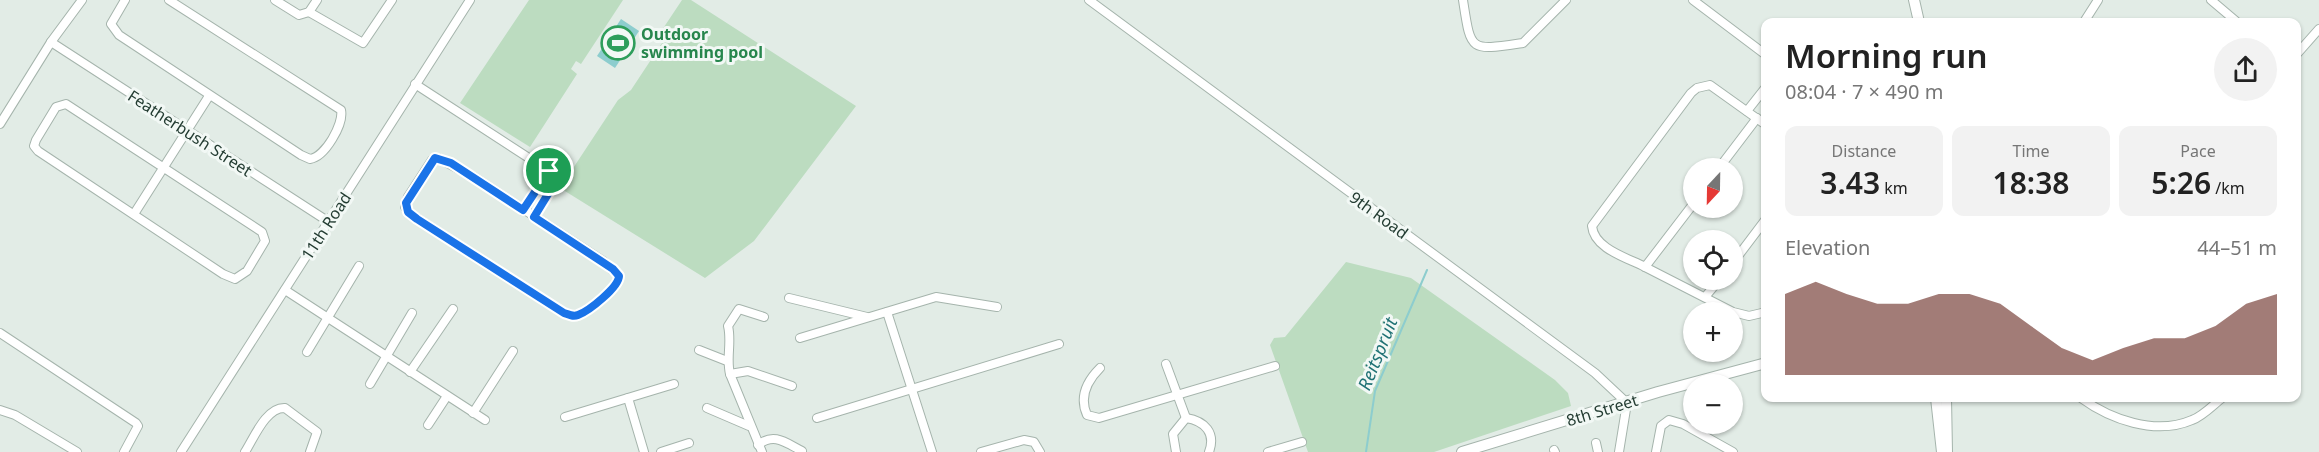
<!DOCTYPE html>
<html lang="en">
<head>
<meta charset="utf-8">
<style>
	:root { --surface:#fff; --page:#f2f2f2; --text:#222; --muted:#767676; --accent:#7c453e }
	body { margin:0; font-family:"Noto Sans",sans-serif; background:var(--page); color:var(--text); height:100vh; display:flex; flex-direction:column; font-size:22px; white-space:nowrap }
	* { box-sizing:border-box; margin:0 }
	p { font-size:20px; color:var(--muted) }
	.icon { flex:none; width:33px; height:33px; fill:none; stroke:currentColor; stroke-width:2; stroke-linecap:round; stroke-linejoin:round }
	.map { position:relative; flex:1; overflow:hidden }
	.side { position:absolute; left:1761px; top:18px; width:540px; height:384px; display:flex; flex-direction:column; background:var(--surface); border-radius:12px; box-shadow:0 2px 4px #0004 }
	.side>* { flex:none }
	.needle { width:39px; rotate:202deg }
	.tools { position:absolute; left:1683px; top:158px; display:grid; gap:12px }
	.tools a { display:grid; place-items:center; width:60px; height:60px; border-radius:50%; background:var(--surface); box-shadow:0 2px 4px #0004; font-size:30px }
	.pin { position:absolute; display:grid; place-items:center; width:51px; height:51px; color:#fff; margin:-26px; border:3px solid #fff; border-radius:50%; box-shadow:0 2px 6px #0007 }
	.round { display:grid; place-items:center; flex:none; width:63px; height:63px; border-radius:32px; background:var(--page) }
	.headline { display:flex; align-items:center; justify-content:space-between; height:102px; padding:0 24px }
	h1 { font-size:33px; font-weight:600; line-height:45px }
	.metrics { display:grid; grid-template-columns:repeat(3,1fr); gap:9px; height:102px; padding:6px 24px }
	.metrics div { display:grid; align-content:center; border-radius:12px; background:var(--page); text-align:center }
	.metrics b { font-size:30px; font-weight:600 }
	.metrics small { font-size:16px; font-weight:400 }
	.metrics p { font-size:16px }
	.chart { height:168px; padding:12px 24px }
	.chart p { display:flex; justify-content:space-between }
	.chart svg { width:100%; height:108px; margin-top:6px; fill:var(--accent); opacity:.7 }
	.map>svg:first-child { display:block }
	.green { fill:#bcdcc0 }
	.water { fill:#8dcdce }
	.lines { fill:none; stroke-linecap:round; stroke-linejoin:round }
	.stream { stroke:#8dcdce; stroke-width:2 }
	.minor-casing { stroke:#a5b4ac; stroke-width:10 }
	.tertiary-casing { stroke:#a5b4ac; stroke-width:12 }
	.minor { stroke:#fff; stroke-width:8 }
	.tertiary { stroke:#fff; stroke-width:10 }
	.route-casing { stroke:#fff; stroke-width:12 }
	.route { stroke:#1a73e8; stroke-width:8 }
	.labels { text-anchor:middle; stroke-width:6; stroke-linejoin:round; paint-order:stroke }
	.leisure-label { font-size:16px; font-weight:bold; fill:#27864d; stroke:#f2f8f5; text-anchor:start }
	.street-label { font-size:16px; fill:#233c32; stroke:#f2f8f5 }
	.water-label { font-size:18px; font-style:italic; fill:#207275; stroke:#f2f8f5 }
</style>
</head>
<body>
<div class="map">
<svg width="2319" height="452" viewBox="0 0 2319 452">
	<rect width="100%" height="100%" fill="#e2ece6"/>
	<!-- green -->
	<g class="green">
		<polygon points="529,0 623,0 581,64 576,61 571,69 577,74 530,147 460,103"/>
		<polygon points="682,0 691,0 856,106 754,241 705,278 560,188 618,100 631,90 666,37 660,33"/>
		<polygon points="1346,262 1411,278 1555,380 1568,393 1571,406 1434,452 1308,452 1270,345 1274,338 1285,337"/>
	</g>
	<!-- water -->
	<polygon class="water" points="621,19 639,31 615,68 597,56"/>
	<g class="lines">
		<!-- stream -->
		<polyline class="stream" points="1366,452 1375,391 1427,270"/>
		<!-- minor casing -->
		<g class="minor-casing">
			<g id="minor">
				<path d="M 125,0 L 111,24 L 119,35 L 301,155 L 310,159 C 325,157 344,124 341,110 L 169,0"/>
				<polyline points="275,0 299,15 309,12 317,0"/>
				<polyline points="1089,0 1595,373 1627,403 1619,452"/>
				<path d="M 1463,0 C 1471,52 1469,51 1523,43 L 1566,0"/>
				<polyline points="1693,0 1766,55"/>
				<polyline points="2211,0 2237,22"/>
				<polyline points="309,12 363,43 392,0"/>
				<polyline points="2084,22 2098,0"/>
				<polyline points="51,42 329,222"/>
				<polyline points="2296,55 2319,29"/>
				<polyline points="415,84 555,175 556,181 533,217"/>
				<polygon points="66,104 262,232 265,241 247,271 235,279 223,274 38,151 34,146 36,140 56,107"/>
				<polyline points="1747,111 1766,87"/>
				<polyline points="0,124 51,42 82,0"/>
				<path d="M 438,158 L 474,177 L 603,261 L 619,276 C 619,287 589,311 578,315 C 573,317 570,315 564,313 L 412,215 L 405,207 L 408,197 L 432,160 Z"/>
				<polyline points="1719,168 1757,118"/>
				<polyline points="1694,203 1645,267 1733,312 1749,316 1766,312"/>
				<polyline points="523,211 549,171"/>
				<polyline points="134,214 209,96"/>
				<polyline points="1732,264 1766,219"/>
				<path d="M 1645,267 C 1628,258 1594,249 1592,226 L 1691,93 L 1697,88 L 1710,85 L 1766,125"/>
				<polyline points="285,290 485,420"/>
				<polyline points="1705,297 1720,279"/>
				<polyline points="789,298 867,317"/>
				<polyline points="887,312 932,452"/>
				<polyline points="0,333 136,423 138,426 124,452"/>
				<polyline points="800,338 936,297 997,307"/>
				<polyline points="699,350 727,361"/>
				<polyline points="307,352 359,266"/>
				<polyline points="1166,364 1186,418"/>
				<path d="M 1100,368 C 1087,381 1079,397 1087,415 L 1099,418 L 1275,366"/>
				<polyline points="410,372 453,309"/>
				<polyline points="730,374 748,371 792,386"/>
				<polyline points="370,384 412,313"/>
				<polyline points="628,398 644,452"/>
				<path d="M 2081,398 C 2110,419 2155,436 2192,420 C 2203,416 2213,405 2222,398"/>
				<polyline points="707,408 749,426"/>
				<polyline points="0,410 15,415 77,452"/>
				<polyline points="473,413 513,351"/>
				<polyline points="565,417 674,384"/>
				<polyline points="817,418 1059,344"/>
				<path d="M 1186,418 C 1205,421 1216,433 1209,452"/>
				<polyline points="428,425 447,396"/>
				<polyline points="1596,443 1598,452"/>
				<path d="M 758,445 C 774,432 786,443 802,451"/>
				<polyline points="1554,450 1555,452"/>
				<polyline points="181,452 470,0"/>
				<path d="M 245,452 C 254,438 266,407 285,408 L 317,432 L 310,452"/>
				<polyline points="661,452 689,443"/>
				<path d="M 762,452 L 730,374 C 726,358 732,342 728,326 L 739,309 L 764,317"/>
				<polyline points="981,452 1024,440 1034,442 1040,452"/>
				<polyline points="1176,452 1173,434 1186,418"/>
				<polyline points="1268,452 1302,442"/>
				<polyline points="1656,452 1661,426 1669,420 1683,424 1733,452"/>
			</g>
		</g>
		<!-- tertiary casing -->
		<g class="tertiary-casing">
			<g id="tertiary">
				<polyline points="1914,0 1919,22"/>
				<polyline points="1936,398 1942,452"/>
				<polyline points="1946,398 1947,452"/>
				<polyline points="1462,452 1658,392 1766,363"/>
			</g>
		</g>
		<!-- minor -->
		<use href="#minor" class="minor"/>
		<!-- tertiary -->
		<use href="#tertiary" class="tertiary"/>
	</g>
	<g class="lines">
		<!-- route casing -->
		<g class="route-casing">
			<path id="route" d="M 435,158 L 451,163 L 523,210 L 549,171 L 555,175 L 556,181 L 534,217 L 613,269 L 619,276 C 619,287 589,311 578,315 C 573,317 570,315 564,313 L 417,219 L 408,212 L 406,203 Z"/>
		</g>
		<!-- route -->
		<use href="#route" class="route"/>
	</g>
	<!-- icons -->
	<defs>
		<g id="stadium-ring" transform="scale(1.725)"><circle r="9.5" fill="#f2f8f5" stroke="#2e9e5b" stroke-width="1.5"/><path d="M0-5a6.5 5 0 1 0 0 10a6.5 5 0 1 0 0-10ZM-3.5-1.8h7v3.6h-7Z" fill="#2e9e5b"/></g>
	</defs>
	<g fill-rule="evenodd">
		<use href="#stadium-ring" x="618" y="43"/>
	</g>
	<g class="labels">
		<!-- leisure labels -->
		<g class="leisure-label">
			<text x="641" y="40">Outdoor<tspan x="641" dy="18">swimming pool</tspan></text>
		</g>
		<!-- street labels -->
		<g class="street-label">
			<text transform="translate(190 133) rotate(33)" y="6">Featherbush Street</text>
			<text transform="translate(1379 215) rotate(36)" y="6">9th Road</text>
			<text transform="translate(326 226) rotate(-57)" y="6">11th Road</text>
			<text transform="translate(1602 410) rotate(-17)" y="6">8th Street</text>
		</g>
		<!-- water labels -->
		<g class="water-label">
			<text transform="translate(1378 354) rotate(-68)" y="6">Reitspruit</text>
		</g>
	</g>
</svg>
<div class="tools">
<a><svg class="needle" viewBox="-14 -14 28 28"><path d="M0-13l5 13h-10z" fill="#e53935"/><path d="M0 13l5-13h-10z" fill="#767676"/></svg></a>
<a><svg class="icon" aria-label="locate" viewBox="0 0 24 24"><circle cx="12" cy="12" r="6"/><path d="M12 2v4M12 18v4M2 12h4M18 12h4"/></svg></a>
<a>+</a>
<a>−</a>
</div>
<div class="pin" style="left:549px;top:171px;background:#1e9e55"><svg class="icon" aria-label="arrive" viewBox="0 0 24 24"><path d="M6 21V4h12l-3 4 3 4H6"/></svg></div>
<section class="side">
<div class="headline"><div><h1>Morning run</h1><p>08:04 · 7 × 490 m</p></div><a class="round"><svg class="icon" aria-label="share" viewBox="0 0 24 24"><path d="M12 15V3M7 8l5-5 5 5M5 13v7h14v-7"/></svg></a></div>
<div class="metrics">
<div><p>Distance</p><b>3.43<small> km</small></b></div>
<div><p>Time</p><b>18:38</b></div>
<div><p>Pace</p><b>5:26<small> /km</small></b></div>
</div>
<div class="chart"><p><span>Elevation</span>44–51 m</p>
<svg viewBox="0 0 160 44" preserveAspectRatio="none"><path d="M0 44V11L10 6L20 11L30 15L40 15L50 11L60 11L70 15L80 24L90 33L100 38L110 33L120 29L130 29L140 24L150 15L160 11V44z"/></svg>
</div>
</section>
</div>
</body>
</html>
